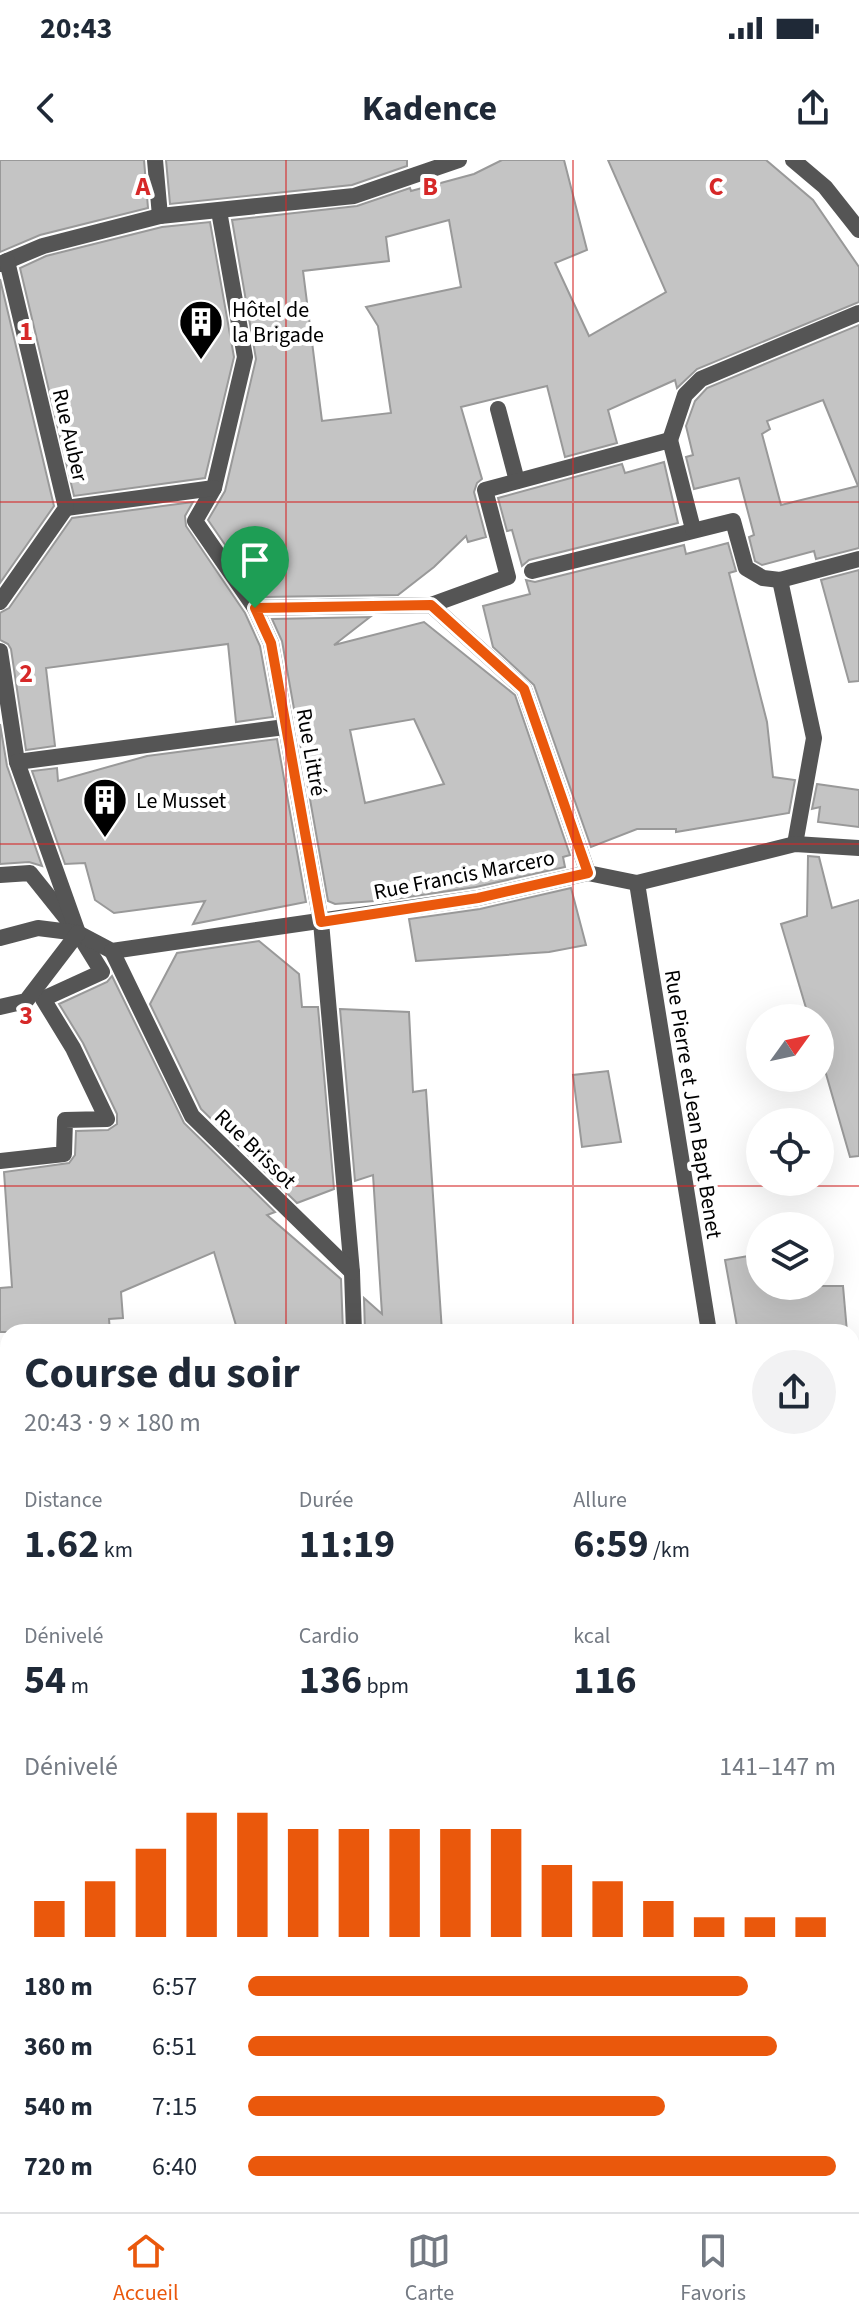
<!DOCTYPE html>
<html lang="fr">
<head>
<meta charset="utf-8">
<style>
	:root { --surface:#fff; --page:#f2f2f3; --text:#1f2937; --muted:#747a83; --line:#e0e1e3; --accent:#ea580c }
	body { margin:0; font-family:"Source Sans 3",sans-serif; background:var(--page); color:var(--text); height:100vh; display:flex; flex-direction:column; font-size:30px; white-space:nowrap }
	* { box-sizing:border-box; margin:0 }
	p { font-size:26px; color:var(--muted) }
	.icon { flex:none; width:44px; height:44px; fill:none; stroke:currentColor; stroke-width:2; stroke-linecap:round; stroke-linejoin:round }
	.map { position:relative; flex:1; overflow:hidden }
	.drawer { position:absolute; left:0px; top:1164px; width:860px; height:888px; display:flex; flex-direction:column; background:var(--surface); border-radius:24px 24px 0 0; box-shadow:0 8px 32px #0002 }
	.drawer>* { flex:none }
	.needle { width:52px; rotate:57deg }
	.controls { position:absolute; left:746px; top:844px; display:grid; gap:16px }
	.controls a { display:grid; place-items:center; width:88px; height:88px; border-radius:50%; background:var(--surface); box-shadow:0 8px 32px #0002; font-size:40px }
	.pin { position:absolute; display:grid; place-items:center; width:68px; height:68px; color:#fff; margin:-82px -34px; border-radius:50% 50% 50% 0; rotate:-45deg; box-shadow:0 0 8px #0007 }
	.pin .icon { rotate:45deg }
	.round { display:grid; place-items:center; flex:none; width:84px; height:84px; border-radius:42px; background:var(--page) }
	.summary { display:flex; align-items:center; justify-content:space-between; height:136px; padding:0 24px }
	h1 { font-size:44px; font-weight:700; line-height:60px }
	.figures { display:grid; grid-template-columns:repeat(3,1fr); gap:12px; height:136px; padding:8px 24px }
	.figures div { display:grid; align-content:center }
	.figures b { font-size:40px; font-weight:700 }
	.figures small { font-size:22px; font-weight:400 }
	.figures p { font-size:22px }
	.chart { height:224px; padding:16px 24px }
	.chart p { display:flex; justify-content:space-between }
	.chart svg { width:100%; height:144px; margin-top:8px; stroke:var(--accent); stroke-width:6 }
	ul { padding:0 24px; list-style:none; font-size:26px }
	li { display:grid; grid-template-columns:128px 96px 1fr; align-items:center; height:60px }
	li i { height:20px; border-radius:10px; background:var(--accent) }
	.status { display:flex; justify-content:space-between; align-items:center; height:56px; padding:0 40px; background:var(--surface); direction:ltr }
	.status svg { height:22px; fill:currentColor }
	header { display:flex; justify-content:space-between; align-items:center; height:104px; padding:0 24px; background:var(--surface); font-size:36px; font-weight:700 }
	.dock { display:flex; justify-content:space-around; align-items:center; height:112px; border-top:2px solid var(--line); background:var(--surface); font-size:22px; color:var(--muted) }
	.dock a { display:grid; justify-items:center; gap:4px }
	.dock .active { color:var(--accent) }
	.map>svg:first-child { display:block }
	.building { fill:#c4c4c4; stroke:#999; stroke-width:2; fill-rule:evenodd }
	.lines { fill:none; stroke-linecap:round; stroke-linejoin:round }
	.service { stroke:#555; stroke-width:16 }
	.pedestrian { stroke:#555; stroke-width:16 }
	.minor { stroke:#555; stroke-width:16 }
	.secondary { stroke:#222; stroke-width:16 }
	.route-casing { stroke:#fff; stroke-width:16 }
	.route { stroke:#ea580c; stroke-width:10 }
	.grid { fill:none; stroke:#d62828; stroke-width:2; stroke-opacity:0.55 }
	.labels { text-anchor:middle; stroke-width:8; stroke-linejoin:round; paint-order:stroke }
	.poi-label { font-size:22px; fill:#000; stroke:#fff; text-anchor:start }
	.street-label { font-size:22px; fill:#000; stroke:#fff }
	.grid-label { font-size:26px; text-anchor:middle; font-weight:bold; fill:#d62828; stroke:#fff; stroke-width:8; stroke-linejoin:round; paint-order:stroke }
</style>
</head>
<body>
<div class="status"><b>20:43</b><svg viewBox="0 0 49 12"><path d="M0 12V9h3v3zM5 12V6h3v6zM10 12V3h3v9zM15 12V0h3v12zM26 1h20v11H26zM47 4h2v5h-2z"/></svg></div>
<header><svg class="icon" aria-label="back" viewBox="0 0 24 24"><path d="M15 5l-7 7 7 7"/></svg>Kadence<svg class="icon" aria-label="share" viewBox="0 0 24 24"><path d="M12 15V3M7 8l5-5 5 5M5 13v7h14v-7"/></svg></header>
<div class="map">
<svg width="859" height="2052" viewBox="0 0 859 2052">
	<rect width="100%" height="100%" fill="#fff"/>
	<!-- building -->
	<g class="building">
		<polygon points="0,0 144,0 148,48 40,75 0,92"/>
		<polygon points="166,0 407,0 407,6 352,25 170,44"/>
		<path d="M 502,0 L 564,0 L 587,90 L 555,103 L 589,176 L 666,132 L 608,0 L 766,0 L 813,40 L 859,107 L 859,142 L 697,209 L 677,228 L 675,220 L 608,250 L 617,283 L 565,297 L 547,226 L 461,247 L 482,319 L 477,323 L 474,332 L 486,377 L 468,382 L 466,376 L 434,407 L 398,435 L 261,437 L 208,360 L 225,331 L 256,199 L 232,60 L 357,46 L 410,28 L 411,31 L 474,14 ZM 449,60 L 461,127 L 366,147 L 378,166 L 391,253 L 322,261 L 303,111 L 389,101 L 386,77 Z"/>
		<polygon points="210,62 234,197 205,318 74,336 20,108 46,96 162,67"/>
		<polygon points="0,119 54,346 0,423"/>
		<path d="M 859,165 L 859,388 L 816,399 L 814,391 L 762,405 L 755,401 L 749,377 L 754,375 L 739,318 L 694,329 L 686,297 L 693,295 L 686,266 L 695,241 L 707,228 ZM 823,240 L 858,326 L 781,345 L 762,274 L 770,269 L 767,261 Z"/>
		<polygon points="664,302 678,363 529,400 522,406 512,370 507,371 498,338 622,304 625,313"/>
		<polygon points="193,342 185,356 186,366 245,453 260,486 273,557 236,562 228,484 46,508 55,586 26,590 11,489 8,484 0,480 0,453 9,448 72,358"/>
		<polygon points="728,383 736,411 729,413 767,562 773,617 795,620 789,653 676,672 676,669 637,669 591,687 534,525 493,487 483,446 530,434 526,420 535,422 684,385 686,394"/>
		<polygon points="859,410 859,521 849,522 821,420"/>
		<path d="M 370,457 L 334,485 L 424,462 L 515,535 L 570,695 L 563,697 L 565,707 L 476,727 L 388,740 L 335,744 L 328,741 L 282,481 L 272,459 ZM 414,559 L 444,624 L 365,643 L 350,570 Z"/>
		<polygon points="0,564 7,606 42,706 29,702 0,704"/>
		<polygon points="277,579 306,742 193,764 205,741 114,753 95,740 85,703 65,704 32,611 57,608 58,621 147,596"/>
		<polygon points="817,624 859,630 859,667 818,662 820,647 812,649"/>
		<polygon points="808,696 819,697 832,748 859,740 859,996 850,997 820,893 820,858 809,858 781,764 807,756"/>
		<polygon points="571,728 586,785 549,792 416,801 409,759 480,749"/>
		<polygon points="259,781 299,814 302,847 318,847 334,1029 297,1043 201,949 150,844 177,793"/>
		<polygon points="112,816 184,963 275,1052 267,1055 341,1119 343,1172 238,1172 214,1092 121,1132 123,1158 109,1159 110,1172 0,1172 0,1128 12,1127 4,1012 69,1003 75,995 76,971 108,970 117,964 117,954 83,883 59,844 107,822"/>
		<polygon points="340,849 409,852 413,932 426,930 442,1172 365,1172 364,1138 382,1154 373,1015 355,1021"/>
		<polygon points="608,911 621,982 582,987 573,915"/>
		<polygon points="760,1094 760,1126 843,1126 847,1172 738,1172 725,1100"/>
	</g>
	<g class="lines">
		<!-- service -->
		<polyline class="service" points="498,249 517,321"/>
		<!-- pedestrian -->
		<g class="pedestrian">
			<polyline points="670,280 685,235 701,219 859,153"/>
			<polyline points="0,715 30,713 78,773 102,812 43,839 73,888 107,959 65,960 64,994 0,1001"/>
		</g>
		<!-- minor -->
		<g class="minor">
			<polyline points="155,0 160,56"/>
			<polyline points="793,0 825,27 859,70"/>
			<polyline points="219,51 245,197 214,328 195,361 255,448 271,483 321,762 352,1112 354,1172"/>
			<polyline points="0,104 43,86 160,56 354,36 459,0"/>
			<polyline points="66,348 214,328"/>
			<polyline points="532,411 733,361 746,408 763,418 780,420 859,399"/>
			<polyline points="780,420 814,578 795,684"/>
			<polyline points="0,442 66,348 7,101"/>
			<polyline points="431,445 508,417 485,330 670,280 693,369"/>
			<polyline points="255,448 431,445 524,529 588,713"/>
			<polyline points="0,491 17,602 78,773"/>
			<polyline points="17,602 285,567"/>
			<polyline points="637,723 709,1172"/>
			<polyline points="0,778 38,768 78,773 112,791 478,738 588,713 637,723 795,684 859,688"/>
			<polyline points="112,791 192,956 352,1112"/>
			<polyline points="0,847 26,841 78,773"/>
			<polyline points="852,1583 859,1579"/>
			<polyline points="852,1724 859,1725"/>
			<polyline points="852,1833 859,1833"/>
			<polyline points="0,1871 8,1871"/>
			<polyline points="126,2044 127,2052"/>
			<polyline points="413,2044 413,2052"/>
			<polyline points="662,2044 663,2052"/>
		</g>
		<!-- secondary -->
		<g class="secondary">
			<polyline points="852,1282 859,1282"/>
			<polyline points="0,1351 8,1350"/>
		</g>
	</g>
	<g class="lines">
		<!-- route casing -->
		<g class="route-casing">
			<polygon id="route" points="431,445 524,529 588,713 478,738 321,762 271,483 255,448"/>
		</g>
		<!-- route -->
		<use href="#route" class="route"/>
	</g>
	<!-- grid -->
	<path class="grid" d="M 286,0 L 286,1172M 573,0 L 573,1172M 0,342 L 859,342M 0,684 L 859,684M 0,1026 L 859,1026M 0,1368 L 8,1368M 852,1368 L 859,1368M 0,1710 L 8,1710M 852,1710 L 859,1710M 286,2044 L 286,2052M 573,2044 L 573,2052"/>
	<!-- icons -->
	<defs>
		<g id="building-pin" transform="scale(2.3)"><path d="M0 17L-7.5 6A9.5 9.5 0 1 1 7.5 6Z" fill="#000" stroke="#fff"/><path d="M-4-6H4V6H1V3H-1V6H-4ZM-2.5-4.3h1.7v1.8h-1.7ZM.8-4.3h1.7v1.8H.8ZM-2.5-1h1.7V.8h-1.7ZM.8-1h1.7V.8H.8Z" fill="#fff"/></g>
	</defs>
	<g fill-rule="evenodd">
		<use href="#building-pin" x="201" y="162"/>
		<use href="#building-pin" x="105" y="640"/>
	</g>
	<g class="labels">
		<!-- poi labels -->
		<g class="poi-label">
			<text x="232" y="157">Hôtel de<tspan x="232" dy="25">la Brigade</tspan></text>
			<text x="136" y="648">Le Musset</text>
		</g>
		<!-- street labels -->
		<g class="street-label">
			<text transform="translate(71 275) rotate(77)" y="8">Rue Auber</text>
			<text transform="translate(312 592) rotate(80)" y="8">Rue Littré</text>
			<text transform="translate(464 714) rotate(-11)" y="8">Rue Francis Marcero</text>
			<text transform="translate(694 944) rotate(81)" y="8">Rue Pierre et Jean Bapt Benet</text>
			<text transform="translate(256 988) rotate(44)" y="8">Rue Brissot</text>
		</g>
	</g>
	<g class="grid-label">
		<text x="143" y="35">A</text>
		<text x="430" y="35">B</text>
		<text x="716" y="35">C</text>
		<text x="26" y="180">1</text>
		<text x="26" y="522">2</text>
		<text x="26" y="864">3</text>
	</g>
</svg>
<div class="controls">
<a><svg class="needle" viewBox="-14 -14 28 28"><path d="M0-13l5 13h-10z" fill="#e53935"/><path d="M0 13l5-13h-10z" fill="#747a83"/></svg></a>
<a><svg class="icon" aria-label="locate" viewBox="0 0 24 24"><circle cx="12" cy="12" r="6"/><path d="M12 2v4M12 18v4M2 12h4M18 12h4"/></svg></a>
<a><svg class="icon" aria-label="layers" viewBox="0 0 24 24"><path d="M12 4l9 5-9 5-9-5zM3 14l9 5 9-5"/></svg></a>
</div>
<div class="pin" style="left:255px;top:448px;background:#1e9e55"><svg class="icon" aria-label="arrive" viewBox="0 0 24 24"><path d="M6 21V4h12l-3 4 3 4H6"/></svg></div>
<section class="drawer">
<div class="summary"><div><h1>Course du soir</h1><p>20:43 · 9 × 180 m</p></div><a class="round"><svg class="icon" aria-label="share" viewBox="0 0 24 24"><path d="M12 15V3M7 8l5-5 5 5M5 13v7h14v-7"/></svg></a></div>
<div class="figures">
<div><p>Distance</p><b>1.62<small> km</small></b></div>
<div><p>Durée</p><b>11:19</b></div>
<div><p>Allure</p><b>6:59<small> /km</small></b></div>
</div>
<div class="figures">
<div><p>Dénivelé</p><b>54<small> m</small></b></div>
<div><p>Cardio</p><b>136<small> bpm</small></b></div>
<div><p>kcal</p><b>116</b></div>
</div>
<div class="chart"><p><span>Dénivelé</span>141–147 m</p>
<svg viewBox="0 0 160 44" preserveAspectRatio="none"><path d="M5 44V33M15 44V27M25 44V17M35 44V6M45 44V6M55 44V11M65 44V11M75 44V11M85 44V11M95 44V11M105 44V22M115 44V27M125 44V33M135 44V38M145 44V38M155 44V38"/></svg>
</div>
<ul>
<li><b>180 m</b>6:57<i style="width:85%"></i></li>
<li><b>360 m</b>6:51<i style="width:90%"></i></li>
<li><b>540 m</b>7:15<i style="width:71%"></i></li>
<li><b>720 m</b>6:40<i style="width:100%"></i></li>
</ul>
</section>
</div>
<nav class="dock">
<a class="active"><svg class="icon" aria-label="home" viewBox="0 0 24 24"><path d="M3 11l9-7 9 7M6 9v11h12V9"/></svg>Accueil</a>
<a><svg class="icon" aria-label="map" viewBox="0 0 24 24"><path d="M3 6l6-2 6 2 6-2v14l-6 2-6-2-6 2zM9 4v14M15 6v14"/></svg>Carte</a>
<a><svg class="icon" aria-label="saved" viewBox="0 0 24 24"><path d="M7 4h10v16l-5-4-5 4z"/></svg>Favoris</a>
</nav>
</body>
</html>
